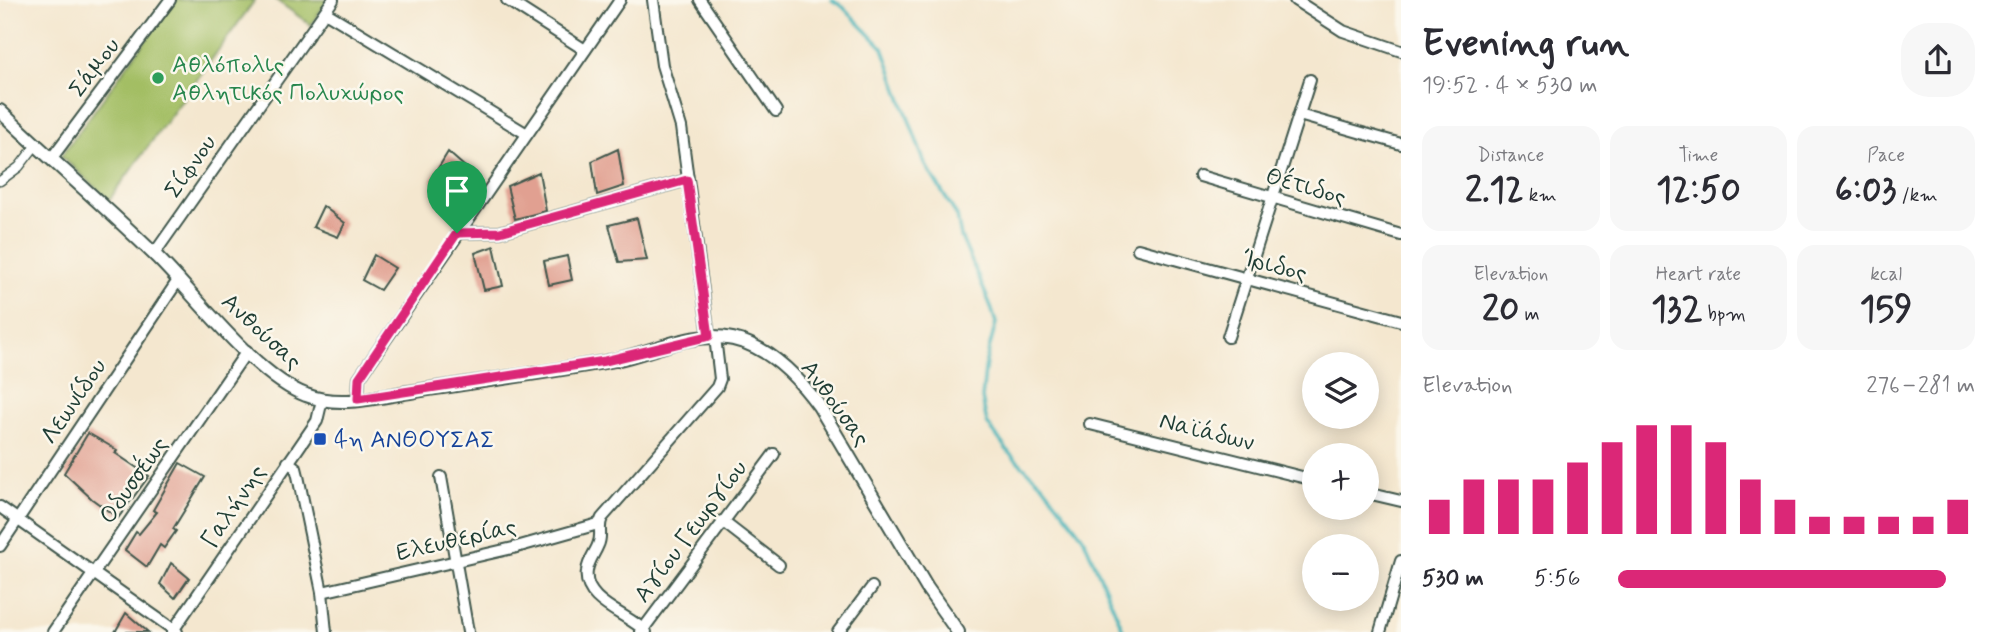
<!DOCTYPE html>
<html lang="en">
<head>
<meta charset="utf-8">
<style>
	:root { --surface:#fff; --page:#f7f7f7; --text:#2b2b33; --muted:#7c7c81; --accent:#db2777 }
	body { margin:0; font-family:Mynerve,sans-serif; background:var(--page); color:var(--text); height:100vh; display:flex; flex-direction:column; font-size:26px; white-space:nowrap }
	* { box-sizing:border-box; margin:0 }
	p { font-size:23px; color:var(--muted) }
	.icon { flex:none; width:38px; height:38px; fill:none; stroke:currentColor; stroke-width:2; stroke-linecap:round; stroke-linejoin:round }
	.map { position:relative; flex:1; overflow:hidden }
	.side { display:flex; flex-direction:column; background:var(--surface); width:595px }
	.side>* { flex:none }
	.controls { position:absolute; left:1302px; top:352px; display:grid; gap:14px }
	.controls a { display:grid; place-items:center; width:77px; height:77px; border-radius:50%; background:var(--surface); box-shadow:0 4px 18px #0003; font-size:35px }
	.pin { position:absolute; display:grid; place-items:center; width:60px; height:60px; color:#fff; margin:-72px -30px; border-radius:50% 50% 50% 0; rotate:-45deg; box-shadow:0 0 7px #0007 }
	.pin .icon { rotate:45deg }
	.round { display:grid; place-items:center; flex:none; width:74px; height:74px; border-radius:28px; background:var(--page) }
	.headline { display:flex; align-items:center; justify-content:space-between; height:119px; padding:0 21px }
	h1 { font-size:38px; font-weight:700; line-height:52px }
	.stats { display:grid; grid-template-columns:repeat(3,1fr); gap:10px; height:119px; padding:7px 21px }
	.stats div { display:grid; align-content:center; border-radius:18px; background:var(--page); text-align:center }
	.stats b { font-size:35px; font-weight:700 }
	.stats small { font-size:19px; font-weight:400 }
	.stats p { font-size:19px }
	.chart { height:196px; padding:14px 21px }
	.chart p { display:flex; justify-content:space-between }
	.chart svg { width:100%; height:126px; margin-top:7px; stroke:var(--accent); stroke-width:6 }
	ul { padding:0 21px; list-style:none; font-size:23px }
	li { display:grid; grid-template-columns:112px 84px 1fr; align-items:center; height:52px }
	li i { height:18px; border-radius:9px; background:var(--accent) }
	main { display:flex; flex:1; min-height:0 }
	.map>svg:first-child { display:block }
	.green { fill:#a3be64; stroke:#617e4c; stroke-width:2 }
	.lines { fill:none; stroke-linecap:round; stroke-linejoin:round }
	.stream { stroke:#41b2b8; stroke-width:3.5 }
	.building { fill:#e1a091 }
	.pedestrian-casing { stroke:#3f564b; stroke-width:11 }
	.minor-casing { stroke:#3f564b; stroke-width:14 }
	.tertiary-casing { stroke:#3f564b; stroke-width:16 }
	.pedestrian { stroke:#fff; stroke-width:8 }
	.minor { stroke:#fff; stroke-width:10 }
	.tertiary { stroke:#fff; stroke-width:12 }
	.route-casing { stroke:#fff; stroke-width:14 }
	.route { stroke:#db2777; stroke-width:9 }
	.leisure-dot { fill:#2e9e5b; stroke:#fbf7ec; stroke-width:2.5 }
	.transit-dot { fill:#1a4fb4; stroke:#fbf7ec; stroke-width:2.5 }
	.labels { text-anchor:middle; stroke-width:5; stroke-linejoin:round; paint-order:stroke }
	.leisure-label { font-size:24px; fill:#27864d; stroke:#fbf7ec; text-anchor:start }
	.street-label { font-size:24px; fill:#1f3d34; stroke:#fbf7ec }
	.transit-label { font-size:24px; fill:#164399; stroke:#fbf7ec; text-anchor:start }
</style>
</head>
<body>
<main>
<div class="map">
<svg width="1401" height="632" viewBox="0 0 1401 632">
	<rect width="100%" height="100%" fill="#fbf7ec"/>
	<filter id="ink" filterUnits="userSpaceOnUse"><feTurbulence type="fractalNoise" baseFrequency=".0143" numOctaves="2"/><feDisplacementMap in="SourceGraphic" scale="14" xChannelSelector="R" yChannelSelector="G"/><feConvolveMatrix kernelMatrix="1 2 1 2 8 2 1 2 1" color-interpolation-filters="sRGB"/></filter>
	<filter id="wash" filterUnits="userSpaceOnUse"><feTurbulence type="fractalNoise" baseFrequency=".00686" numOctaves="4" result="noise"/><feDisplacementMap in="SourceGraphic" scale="28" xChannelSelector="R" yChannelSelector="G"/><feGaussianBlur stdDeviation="1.57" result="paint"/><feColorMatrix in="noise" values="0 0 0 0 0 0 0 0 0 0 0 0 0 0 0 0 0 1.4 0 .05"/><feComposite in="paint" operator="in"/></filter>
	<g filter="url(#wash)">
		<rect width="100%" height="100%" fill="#f4e7cf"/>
		<!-- green -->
		<g class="green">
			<polygon points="175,0 255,0 109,200 61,156"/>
			<polygon points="276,0 328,0 311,25"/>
		</g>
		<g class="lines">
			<!-- stream -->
			<polyline class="stream" points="832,0 842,6 883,48 925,164 957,216 961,237 990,304 996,323 986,361 982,398 987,423 1010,454 1043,485 1083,537 1124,632"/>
		</g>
		<g id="blocks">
			<!-- building -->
			<g class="building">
				<polygon points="618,149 624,186 597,195 592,161"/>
				<polygon points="448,152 472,173 452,197 431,180"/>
				<polygon points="539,172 546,211 515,219 507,186"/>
				<polygon points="323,206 345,223 338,237 313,227"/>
				<polygon points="637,218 647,260 619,262 609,225"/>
				<polygon points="494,246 503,286 484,290 475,253"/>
				<polygon points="374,255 395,268 380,290 362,280"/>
				<polygon points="567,256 572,280 549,285 544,261"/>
				<polygon points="88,433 117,450 115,453 149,476 118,518 92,499 64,473"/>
				<polygon points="180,463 205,477 173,529 176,531 164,548 160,545 147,567 125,550 136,532 139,534 157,512 153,510"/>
				<polygon points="171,563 189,578 175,598 160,584"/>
				<polygon points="126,613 148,632 115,632"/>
			</g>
		</g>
	</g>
	<g filter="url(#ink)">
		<use href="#blocks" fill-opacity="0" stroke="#3f564b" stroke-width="2"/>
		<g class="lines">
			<!-- pedestrian casing -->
			<g class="pedestrian-casing">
				<polyline id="pedestrian" points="0,181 19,167 36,145"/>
			</g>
			<!-- minor casing -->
			<g class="minor-casing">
				<g id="minor">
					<polyline points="507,0 585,50"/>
					<polyline points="653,0 662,65 681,127 709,336"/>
					<polyline points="700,0 776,111"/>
					<polyline points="1295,0 1343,31 1401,51"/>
					<polyline points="325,12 527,134"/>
					<polyline points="1299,115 1401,144"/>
					<polyline points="51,159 170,0"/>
					<polyline points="1200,176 1401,235"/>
					<polyline points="457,233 500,232 687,180"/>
					<polyline points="1138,249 1401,321"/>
					<polyline points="154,254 333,0"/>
					<polyline points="1228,337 1310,80"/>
					<polyline points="358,399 359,378 620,0"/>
					<polyline points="1090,424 1314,480"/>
					<polyline points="288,462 296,468 298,476 322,592 326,632"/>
					<polyline points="441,477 468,632"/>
					<polyline points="1367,493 1401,501"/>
					<polyline points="0,507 177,632"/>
					<polyline points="722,521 779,565"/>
					<polyline points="0,546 179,279"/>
					<polyline points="322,592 513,548 598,524"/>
					<polyline points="53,632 247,351"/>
					<polyline points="172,632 317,421 322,400"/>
					<polyline points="641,632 774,454"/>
					<path d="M 646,632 C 629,614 582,602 587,571 C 588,561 595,553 598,545 C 603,535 597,527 602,518 L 717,387 L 720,379 L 715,337"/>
					<polyline points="838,632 872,587"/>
					<polyline points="1380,632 1401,561"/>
				</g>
			</g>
			<!-- tertiary casing -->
			<g class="tertiary-casing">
				<path id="tertiary" d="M 0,111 C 51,160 105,206 155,255 C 195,294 256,377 306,395 C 339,408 376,397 410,392 C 478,381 547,373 615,360 C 654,352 693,330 733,339 C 770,347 798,377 819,406 L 927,588 L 958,632"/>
			</g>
			<!-- pedestrian -->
			<use href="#pedestrian" class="pedestrian"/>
			<!-- minor -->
			<use href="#minor" class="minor"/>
			<!-- tertiary -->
			<use href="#tertiary" class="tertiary"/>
		</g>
	</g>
	<g class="lines" filter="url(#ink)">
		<!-- route casing -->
		<g class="route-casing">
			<polygon id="route" points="687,180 709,336 605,361 358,399 359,378 457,233 500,232"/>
		</g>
		<!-- route -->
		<use href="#route" class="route"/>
	</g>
	<!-- markers -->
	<circle class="leisure-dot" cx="158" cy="78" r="7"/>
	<rect class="transit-dot" x="313" y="432" width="14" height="14" rx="3.5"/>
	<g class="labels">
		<!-- leisure labels -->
		<g class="leisure-label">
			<text x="172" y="72">Αθλόπολις<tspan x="172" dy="28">Αθλητικός Πολυχώρος</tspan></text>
		</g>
		<!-- street labels -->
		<g class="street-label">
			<text transform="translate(94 67) rotate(-53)" y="8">Σάμου</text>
			<text transform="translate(190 166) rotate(-55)" y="8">Σίφνου</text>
			<text transform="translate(1306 186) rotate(16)" y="8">Θέτιδος</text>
			<text transform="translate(1275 265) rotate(15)" y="8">Ίριδος</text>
			<text transform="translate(262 331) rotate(43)" y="8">Ανθούσας</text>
			<text transform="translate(73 401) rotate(-56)" y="8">Λεωνίδου</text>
			<text transform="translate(836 403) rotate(54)" y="8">Ανθούσας</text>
			<text transform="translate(1207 431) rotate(14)" y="8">Ναϊάδων</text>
			<text transform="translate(133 480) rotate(-55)" y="8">Οδυσσέως</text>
			<text transform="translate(233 506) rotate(-56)" y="8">Γαλήνης</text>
			<text transform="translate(690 531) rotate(-53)" y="8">Αγίου Γεωργίου</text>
			<text transform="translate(456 539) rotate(-13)" y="8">Ελευθερίας</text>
		</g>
		<!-- transit labels -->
		<g class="transit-label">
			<text x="334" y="447">4η ΑΝΘΟΥΣΑΣ</text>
		</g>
	</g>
</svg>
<div class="controls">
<a><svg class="icon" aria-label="layers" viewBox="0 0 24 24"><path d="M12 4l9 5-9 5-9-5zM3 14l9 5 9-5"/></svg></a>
<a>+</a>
<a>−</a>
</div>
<div class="pin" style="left:457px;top:233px;background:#1e9e55"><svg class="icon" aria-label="arrive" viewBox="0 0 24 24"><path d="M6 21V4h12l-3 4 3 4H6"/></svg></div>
</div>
<section class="side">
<div class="headline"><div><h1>Evening run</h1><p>19:52 · 4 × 530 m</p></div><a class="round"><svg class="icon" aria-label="share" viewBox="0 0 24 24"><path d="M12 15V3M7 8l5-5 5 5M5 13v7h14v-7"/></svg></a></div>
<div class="stats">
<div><p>Distance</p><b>2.12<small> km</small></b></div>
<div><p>Time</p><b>12:50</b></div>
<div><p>Pace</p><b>6:03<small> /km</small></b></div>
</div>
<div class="stats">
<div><p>Elevation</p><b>20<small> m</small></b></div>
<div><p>Heart rate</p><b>132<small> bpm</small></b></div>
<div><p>kcal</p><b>159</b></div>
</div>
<div class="chart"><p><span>Elevation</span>276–281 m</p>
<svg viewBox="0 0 160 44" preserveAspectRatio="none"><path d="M5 44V32M15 44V25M25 44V25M35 44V25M45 44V19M55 44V12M65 44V6M75 44V6M85 44V12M95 44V25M105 44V32M115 44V38M125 44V38M135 44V38M145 44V38M155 44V32"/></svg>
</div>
<ul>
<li><b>530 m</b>5:56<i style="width:92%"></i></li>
</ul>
</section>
</main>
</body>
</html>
